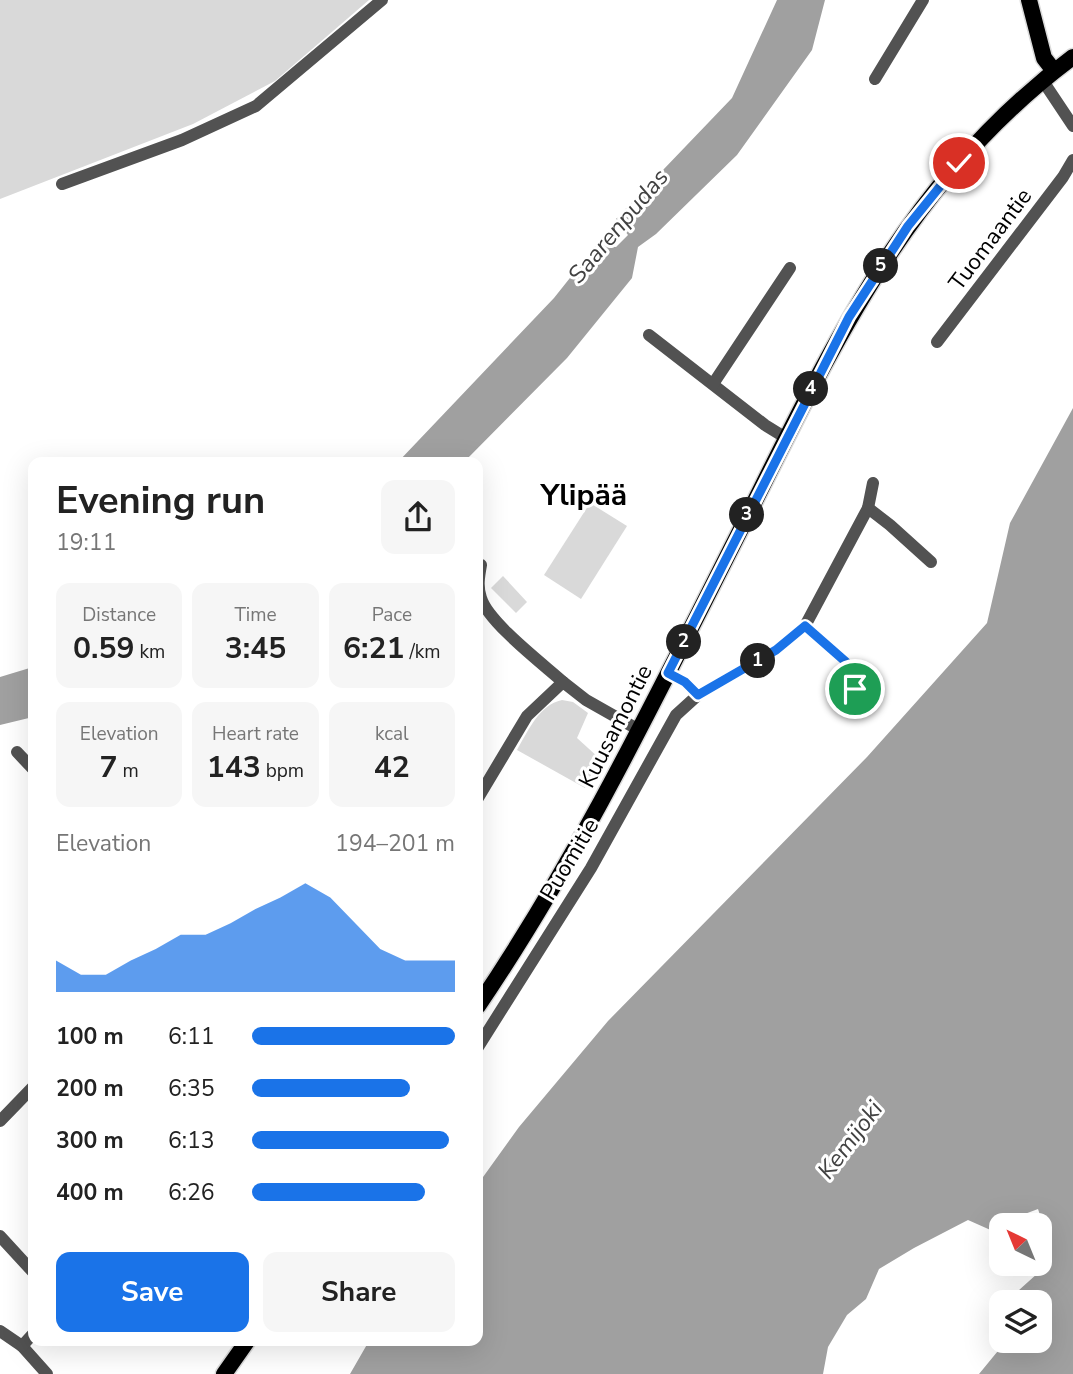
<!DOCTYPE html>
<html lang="en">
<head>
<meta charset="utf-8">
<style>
	:root { --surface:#fff; --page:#f6f6f6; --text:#222; --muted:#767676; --accent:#1a73e8 }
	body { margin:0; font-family:"Nunito Sans",sans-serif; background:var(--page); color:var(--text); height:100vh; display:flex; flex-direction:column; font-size:26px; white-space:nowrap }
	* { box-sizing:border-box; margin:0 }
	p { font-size:23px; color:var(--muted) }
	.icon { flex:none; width:38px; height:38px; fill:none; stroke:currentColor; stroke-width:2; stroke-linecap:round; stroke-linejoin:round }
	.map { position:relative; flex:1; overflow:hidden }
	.panel { position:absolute; left:28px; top:457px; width:455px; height:889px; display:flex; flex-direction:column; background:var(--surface); border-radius:14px; box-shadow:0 7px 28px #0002 }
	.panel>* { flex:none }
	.needle { width:46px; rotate:317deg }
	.controls { position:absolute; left:989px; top:1213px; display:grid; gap:14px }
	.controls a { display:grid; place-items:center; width:63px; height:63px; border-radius:14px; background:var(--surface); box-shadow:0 7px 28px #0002; font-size:35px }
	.pin { position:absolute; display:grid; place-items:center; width:60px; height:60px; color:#fff; margin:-30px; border:4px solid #fff; border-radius:50%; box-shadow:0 2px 7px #0007 }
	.km { position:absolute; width:35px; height:35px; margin:-18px; border-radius:50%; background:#222; color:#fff; font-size:19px; line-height:35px; text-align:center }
	.round { display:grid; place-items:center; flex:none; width:74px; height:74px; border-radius:14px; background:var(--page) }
	.summary { display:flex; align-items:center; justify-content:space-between; height:119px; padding:0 28px }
	h1 { font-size:38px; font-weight:700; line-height:52px }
	.metrics { display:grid; grid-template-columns:repeat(3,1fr); gap:10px; height:119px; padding:7px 28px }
	.metrics div { display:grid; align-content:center; border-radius:14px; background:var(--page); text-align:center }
	.metrics b { font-size:30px; font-weight:700 }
	.metrics small { font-size:19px; font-weight:400 }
	.metrics p { font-size:19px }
	.chart { height:196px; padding:14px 28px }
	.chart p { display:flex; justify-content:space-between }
	.chart svg { width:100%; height:126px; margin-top:7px; fill:var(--accent); opacity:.7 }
	.action { display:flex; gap:14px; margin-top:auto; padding:14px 28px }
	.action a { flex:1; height:80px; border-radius:14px; background:var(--accent); color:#fff; font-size:28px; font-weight:700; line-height:80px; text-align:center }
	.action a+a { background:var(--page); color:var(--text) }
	ul { padding:0 28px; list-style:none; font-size:23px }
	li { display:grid; grid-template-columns:112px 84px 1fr; align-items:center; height:52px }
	li i { height:18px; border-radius:9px; background:var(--accent) }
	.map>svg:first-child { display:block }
	.green { fill:#d9d9d9 }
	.water { fill:#a0a0a0 }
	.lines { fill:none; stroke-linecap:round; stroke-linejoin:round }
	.major-casing { stroke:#dbdbdb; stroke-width:19 }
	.minor { stroke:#525252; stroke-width:12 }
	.major { stroke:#000; stroke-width:16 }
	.route-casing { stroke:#fff; stroke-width:14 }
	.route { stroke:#1a73e8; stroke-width:9 }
	.labels { text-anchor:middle; stroke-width:6; stroke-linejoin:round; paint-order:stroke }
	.street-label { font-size:23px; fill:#000; stroke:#fff }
	.water-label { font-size:24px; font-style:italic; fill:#414141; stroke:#fff }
	.district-label { font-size:30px; font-weight:bold; fill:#000; stroke:#fff }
</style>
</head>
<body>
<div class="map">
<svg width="1073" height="1374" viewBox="0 0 1073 1374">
	<rect width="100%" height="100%" fill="#fff"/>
	<!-- green -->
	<g class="green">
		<polygon points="0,0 369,0 275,81 193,124 0,199"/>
		<polygon points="590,503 627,526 581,599 544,575"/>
		<polygon points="503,576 527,602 516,613 491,588"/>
		<path d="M 562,700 L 573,702 L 588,713 L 577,738 L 599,758 L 585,788 L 517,750 C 528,731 539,705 562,700 Z"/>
	</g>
	<!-- water -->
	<g class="water">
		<polygon points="777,0 825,0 812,50 737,155 656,234 638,247 632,278 567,358 464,462 398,462 554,298 597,244 616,247 628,235 616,219 732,98"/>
		<polygon points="1073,408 1073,1374 979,1374 1002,1346 1003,1341 1040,1340 1040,1302 1009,1302 1009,1299 1038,1273 1050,1245 1038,1209 1014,1218 995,1232 968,1220 914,1248 879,1269 866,1299 847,1315 828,1347 823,1374 350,1374 369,1341 478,1340 478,1184 519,1127 608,1021 867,757 987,623 1010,523"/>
		<polygon points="33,667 33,717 0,725 0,677"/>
	</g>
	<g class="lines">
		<!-- major casing -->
		<g class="major-casing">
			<g id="major">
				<polyline points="1029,0 1044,58 1054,71"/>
				<path d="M 478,1006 C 581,854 660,689 743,525 C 832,347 907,180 1073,57"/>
				<polyline points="224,1374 248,1340"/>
			</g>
		</g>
		<!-- minor -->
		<g class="minor">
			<polyline points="875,79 923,0"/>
			<polyline points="1043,81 1073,126"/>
			<polyline points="62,184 182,140 256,106 382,0"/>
			<polyline points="649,335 765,425 786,438"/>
			<polyline points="937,342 1063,177 1073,160"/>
			<polyline points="713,384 790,268"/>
			<polyline points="868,508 890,525 931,562"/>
			<path d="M 481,565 C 479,576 477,587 481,598 C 488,622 543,664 563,682"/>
			<polyline points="805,626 846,662 855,689"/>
			<polyline points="668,673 685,682 698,695"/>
			<polyline points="17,752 33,769"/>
			<polyline points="478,798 527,716 563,682 586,700 639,730"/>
			<polyline points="478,1047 591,868 676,715 698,695 776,650 805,626 868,508 873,483"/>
			<polyline points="0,1121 33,1087"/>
			<polyline points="0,1236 33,1272"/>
			<polyline points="0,1331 22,1346 47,1374"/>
			<polyline points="22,1346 33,1334"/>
		</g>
		<!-- major -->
		<use href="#major" class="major"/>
	</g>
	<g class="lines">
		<!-- route casing -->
		<g class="route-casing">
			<polyline id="route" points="855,689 846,662 805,626 776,650 698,695 685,682 668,673 849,317 908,226 959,163"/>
		</g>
		<!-- route -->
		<use href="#route" class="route"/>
	</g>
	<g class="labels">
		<!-- street labels -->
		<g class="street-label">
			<text transform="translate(990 239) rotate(-53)" y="8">Tuomaantie</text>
			<text transform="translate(615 726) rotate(-63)" y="8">Kuusamontie</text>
			<text transform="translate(569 859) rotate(-59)" y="8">Puomitie</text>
		</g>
		<!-- water labels -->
		<g class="water-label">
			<text transform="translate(618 226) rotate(-50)" y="8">Saarenpudas</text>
			<text transform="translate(850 1140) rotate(-53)" y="8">Kemijoki</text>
		</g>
		<!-- district labels -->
		<g class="district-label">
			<text x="584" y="505">Ylipää</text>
		</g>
	</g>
</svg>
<div class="controls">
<a><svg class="needle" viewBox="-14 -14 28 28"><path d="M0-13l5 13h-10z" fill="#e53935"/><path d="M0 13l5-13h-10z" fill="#767676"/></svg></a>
<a><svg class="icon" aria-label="layers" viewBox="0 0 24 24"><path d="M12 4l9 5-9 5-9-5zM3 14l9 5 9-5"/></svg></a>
</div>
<div class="pin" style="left:855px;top:689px;background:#1e9e55"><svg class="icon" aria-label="arrive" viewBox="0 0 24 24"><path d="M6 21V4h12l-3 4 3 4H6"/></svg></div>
<div class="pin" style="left:959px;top:163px;background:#d93025"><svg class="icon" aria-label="check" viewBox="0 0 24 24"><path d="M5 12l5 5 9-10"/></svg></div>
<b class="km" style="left:758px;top:661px">1</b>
<b class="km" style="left:684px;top:642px">2</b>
<b class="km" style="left:747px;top:515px">3</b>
<b class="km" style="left:811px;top:389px">4</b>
<b class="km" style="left:881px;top:266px">5</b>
<section class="panel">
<div class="summary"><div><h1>Evening run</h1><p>19:11</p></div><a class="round"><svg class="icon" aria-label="share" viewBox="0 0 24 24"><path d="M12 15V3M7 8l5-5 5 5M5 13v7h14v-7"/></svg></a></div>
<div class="metrics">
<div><p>Distance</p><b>0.59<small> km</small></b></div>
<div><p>Time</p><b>3:45</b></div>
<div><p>Pace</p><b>6:21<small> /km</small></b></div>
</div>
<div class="metrics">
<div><p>Elevation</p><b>7<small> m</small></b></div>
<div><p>Heart rate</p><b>143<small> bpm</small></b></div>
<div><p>kcal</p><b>42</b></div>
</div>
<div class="chart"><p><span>Elevation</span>194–201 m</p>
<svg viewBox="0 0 160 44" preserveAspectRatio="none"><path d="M0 44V33L10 38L20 38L30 33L40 29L50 24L60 24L70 20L80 15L90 11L100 6L110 11L120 20L130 29L140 33L150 33L160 33V44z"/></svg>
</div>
<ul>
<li><b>100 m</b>6:11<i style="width:100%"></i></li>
<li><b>200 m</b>6:35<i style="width:78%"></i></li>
<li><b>300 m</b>6:13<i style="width:97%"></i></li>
<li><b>400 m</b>6:26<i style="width:85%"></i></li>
</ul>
<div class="action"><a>Save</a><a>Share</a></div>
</section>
</div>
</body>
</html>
